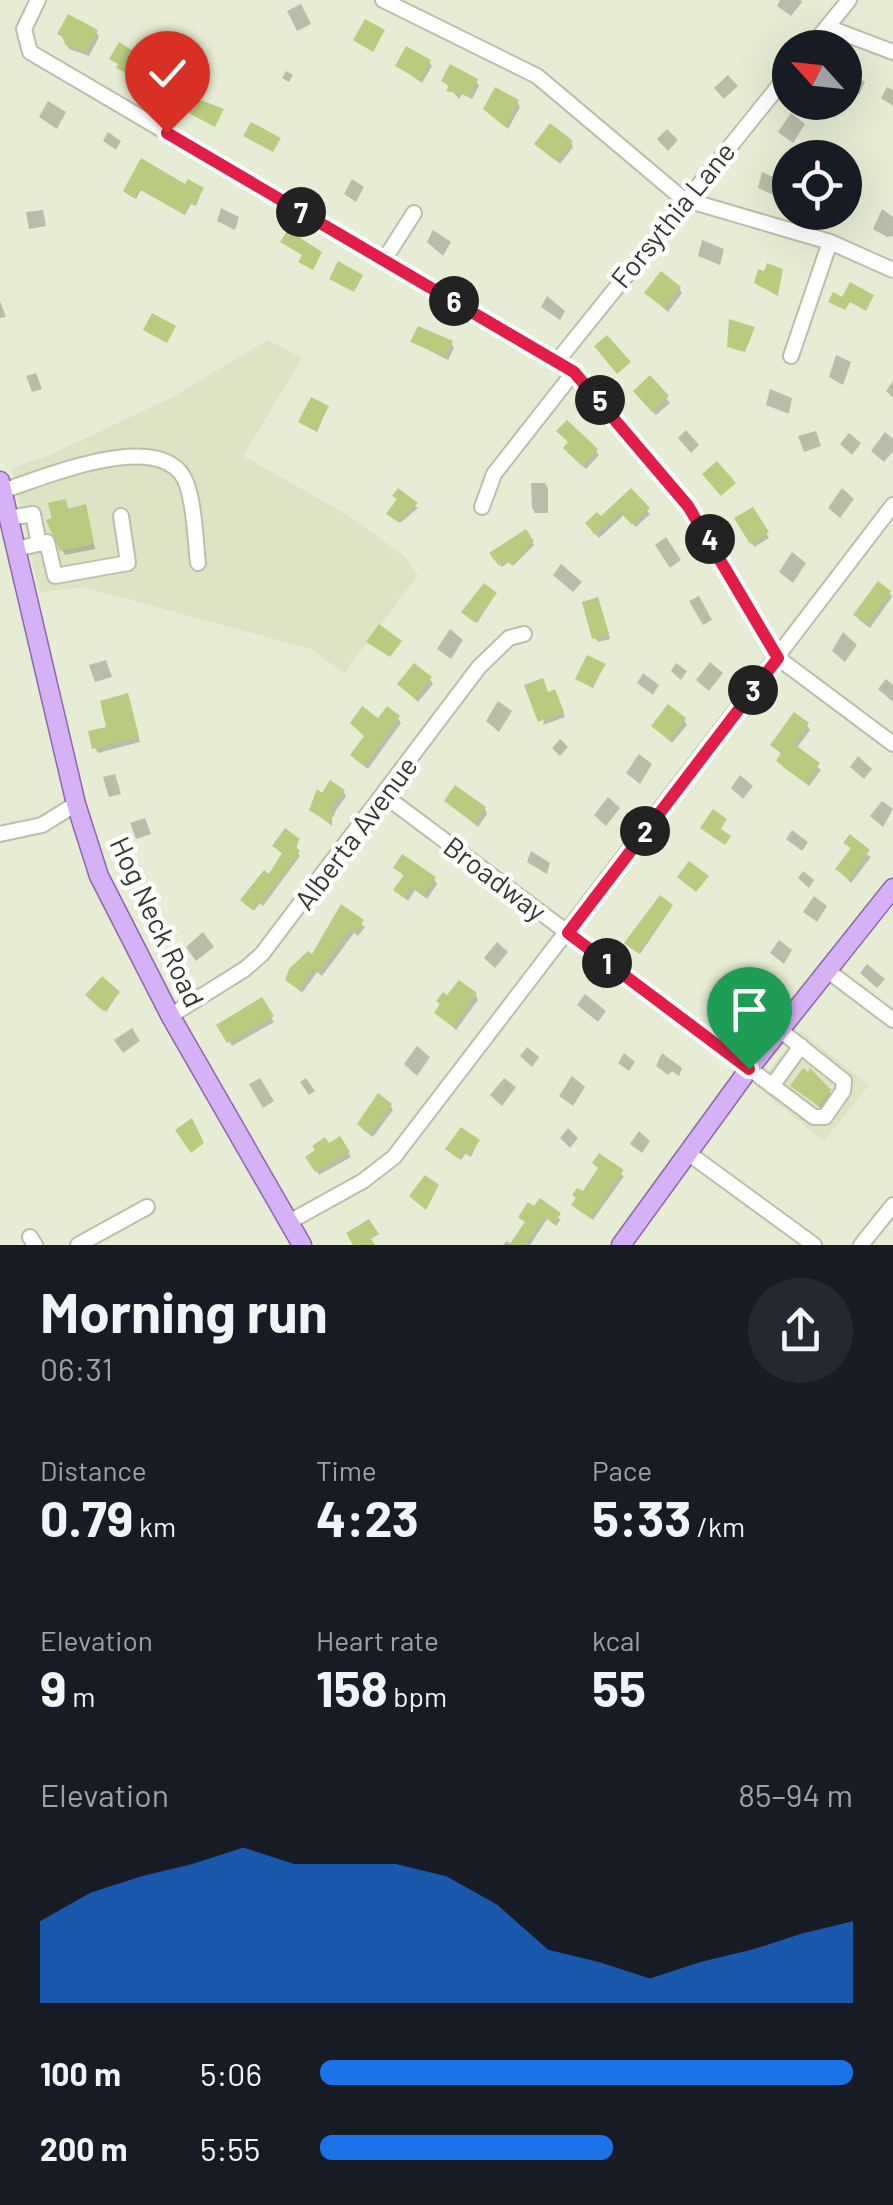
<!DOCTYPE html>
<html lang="en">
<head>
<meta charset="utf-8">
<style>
	:root { --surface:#171b24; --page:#242831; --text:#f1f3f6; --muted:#9ea1a6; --accent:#1a73e8 }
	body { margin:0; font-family:Barlow,sans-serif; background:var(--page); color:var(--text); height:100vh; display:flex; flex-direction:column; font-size:38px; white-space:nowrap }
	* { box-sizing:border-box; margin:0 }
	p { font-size:32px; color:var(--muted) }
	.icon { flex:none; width:55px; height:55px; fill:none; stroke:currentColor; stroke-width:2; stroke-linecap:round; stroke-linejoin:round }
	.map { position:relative; height:1245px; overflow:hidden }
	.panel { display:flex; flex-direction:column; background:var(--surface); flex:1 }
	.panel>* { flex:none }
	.needle { width:65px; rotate:297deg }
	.tools { position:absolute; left:772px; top:30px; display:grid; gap:20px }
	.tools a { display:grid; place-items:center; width:90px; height:90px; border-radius:50%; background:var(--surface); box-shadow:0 10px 40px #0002; font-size:50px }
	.pin { position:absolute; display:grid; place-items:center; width:85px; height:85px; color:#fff; margin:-102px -42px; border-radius:50% 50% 50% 0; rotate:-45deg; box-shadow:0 0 10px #0007 }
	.pin .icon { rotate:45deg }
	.km { position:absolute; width:50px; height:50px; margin:-25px; border-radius:50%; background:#222; color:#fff; font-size:28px; line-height:50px; text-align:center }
	.round { display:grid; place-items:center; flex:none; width:105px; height:105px; border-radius:52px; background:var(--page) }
	.overview { display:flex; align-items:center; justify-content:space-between; height:170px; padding:0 40px }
	h1 { font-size:55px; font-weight:700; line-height:75px }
	.stats { display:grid; grid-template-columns:repeat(3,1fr); gap:15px; height:170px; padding:10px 40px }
	.stats div { display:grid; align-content:center }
	.stats b { font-size:50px; font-weight:700 }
	.stats small { font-size:28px; font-weight:400 }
	.stats p { font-size:28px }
	.chart { height:280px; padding:20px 40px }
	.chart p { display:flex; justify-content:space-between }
	.chart svg { width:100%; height:180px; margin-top:10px; fill:var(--accent); opacity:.7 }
	ul { padding:0 40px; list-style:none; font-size:32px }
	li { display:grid; grid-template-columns:160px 120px 1fr; align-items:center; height:75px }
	li i { height:25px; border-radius:12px; background:var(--accent) }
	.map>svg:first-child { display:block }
	.built { fill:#dce4c4 }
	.shadow { fill:#0003 }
	.building { fill:#bacb7f }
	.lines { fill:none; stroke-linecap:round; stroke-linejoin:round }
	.minor-casing { stroke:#bac0a8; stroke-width:18 }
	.major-casing { stroke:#8d66ac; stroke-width:21 }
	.minor { stroke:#fff; stroke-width:14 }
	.major { stroke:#d7b1f5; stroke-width:18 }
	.route-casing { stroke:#fff; stroke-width:20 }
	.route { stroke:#e11d48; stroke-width:12 }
	.labels { text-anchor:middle; stroke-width:9; stroke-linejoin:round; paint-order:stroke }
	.street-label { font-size:28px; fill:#373a30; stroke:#fff }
</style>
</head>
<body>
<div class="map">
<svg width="893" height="1245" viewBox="0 0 893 1245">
	<rect width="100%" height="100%" fill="#e7edd4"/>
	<!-- built -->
	<g class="built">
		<polygon points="268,340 302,358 243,456 346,514 403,555 418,575 344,673 311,649 83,587 39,593 12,468 50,455 173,397"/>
		<polygon points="801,1031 869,1085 824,1141 756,1086"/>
	</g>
	<!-- shadow -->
	<g class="shadow">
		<polygon points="780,0 801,0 802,2 791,16 777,6"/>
		<polygon points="301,4 311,24 297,31 287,11"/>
		<polygon points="96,32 99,37 89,56 69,49 60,34"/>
		<polygon points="112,59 172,70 174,73 163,92 145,85"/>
		<polygon points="429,62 432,66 422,83 398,66"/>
		<polygon points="845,69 865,82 859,95 845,88"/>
		<polygon points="286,71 293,75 289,82 282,78"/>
		<polygon points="728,75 738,86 724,99 714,88"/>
		<polygon points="444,81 476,81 479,86 472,99 462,94 459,99"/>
		<polygon points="887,87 893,90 893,106 881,98"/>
		<polygon points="48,101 66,112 57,129 39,117"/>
		<polygon points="517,102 520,107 508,129 486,109"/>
		<polygon points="791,113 805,124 793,143 778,132"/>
		<polygon points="667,129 678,140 668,151 657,139"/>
		<polygon points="108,132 121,141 116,150 103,141"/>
		<polygon points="571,142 573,147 560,164 537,144"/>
		<polygon points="142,161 186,188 202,190 196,206 191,204 185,215 141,190 136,199 127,194"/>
		<polygon points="762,172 784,182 780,198 758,188"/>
		<polygon points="352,179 364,187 356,202 344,194"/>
		<polygon points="845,200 852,205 847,217 835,212 845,212"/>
		<polygon points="221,208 239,217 235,230 217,221"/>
		<polygon points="882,209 893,217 893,236 887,237 873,229"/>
		<polygon points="43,210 46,226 29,229 26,212"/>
		<polygon points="433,230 451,242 443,256 427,242"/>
		<polygon points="702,240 724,249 720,265 698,256"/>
		<polygon points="679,288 682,293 668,312 647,293"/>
		<polygon points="547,296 565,311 560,320 541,307"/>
		<polygon points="0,301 6,317 0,318"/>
		<polygon points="413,342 451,343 454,348 448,360"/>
		<polygon points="836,355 851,362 843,385 829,377"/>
		<polygon points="36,373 42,389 32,392 26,376"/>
		<polygon points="650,379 670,403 656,415 639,396"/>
		<polygon points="893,381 893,398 886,391"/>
		<polygon points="770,389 792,398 789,414 766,405"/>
		<polygon points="327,408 317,432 302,424 301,422"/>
		<polygon points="686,430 699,445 691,453 678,438"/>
		<polygon points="816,431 821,446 804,452 798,436"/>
		<polygon points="885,432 893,439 893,451 884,462 871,451"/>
		<polygon points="849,433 861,443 852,455 840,444"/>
		<polygon points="570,444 596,451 599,455 586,469 568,453"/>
		<polygon points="531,483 545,483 548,488 548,513 535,513 532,508"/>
		<polygon points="842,488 854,499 840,518 828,508"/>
		<polygon points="631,491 650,514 636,527 624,515 599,538 590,528"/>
		<polygon points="399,492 418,508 400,523 391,516"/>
		<polygon points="51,505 87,512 95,549 65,555 52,531"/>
		<polygon points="752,510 769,538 754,547 738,519"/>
		<polygon points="525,532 534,545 513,566 510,561 502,567 492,554"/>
		<polygon points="666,537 681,560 670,568 655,545"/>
		<polygon points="792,552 806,563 793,583 779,572"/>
		<polygon points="561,564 582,582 573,592 553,575"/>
		<polygon points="889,592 892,597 870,628 859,620 856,615"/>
		<polygon points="495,595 477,623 466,615"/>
		<polygon points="699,596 712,620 703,625 689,601"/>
		<polygon points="600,605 610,639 598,642 595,638"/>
		<polygon points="450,629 463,640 451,659 437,649"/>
		<polygon points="843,632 857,645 845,662 832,651"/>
		<polygon points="106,660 112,677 95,682 89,665"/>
		<polygon points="710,662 723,673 709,691 696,680"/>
		<polygon points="676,663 687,671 681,680 671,671"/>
		<polygon points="604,666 593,688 578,679"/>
		<polygon points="643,673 659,685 653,695 637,683"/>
		<polygon points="430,679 433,684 418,702 400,684"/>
		<polygon points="886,679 893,685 893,702 878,689"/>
		<polygon points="548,694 557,696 565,717 543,725"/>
		<polygon points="130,701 140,742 98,753 95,748"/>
		<polygon points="498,701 512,711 499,732 486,721"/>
		<polygon points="398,718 401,723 368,769 356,760 353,756 379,722"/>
		<polygon points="684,720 687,725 672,743 654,726"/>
		<polygon points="807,725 810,730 796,749 821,770 809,786 782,766 783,755 773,746"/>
		<polygon points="560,739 568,747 560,756 552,748"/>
		<polygon points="639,754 652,764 640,784 626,773"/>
		<polygon points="858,756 872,769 864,779 850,767"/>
		<polygon points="115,774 121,794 109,797 103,777"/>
		<polygon points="740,775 753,786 743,799 731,788"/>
		<polygon points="343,791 346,796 332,816 332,826 312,810"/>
		<polygon points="608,797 620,808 606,826 594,815"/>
		<polygon points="447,801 485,809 487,814 478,827"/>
		<polygon points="882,801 893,809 883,827 870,816"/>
		<polygon points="145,818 151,834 136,839 130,823"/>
		<polygon points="792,830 808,842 802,851 786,839"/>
		<polygon points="298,841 296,850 300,856 263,906 260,903 254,911 245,904 284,855 277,849"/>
		<polygon points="846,843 871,857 851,883 838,869 852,850"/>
		<polygon points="531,851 550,863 547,874 527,862"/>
		<polygon points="396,868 434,879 437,884 427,899 415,890 408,901 396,890 405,877"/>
		<polygon points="803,871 814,880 809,888 798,878"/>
		<polygon points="814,896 827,906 817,922 803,912"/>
		<polygon points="672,907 640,954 628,946 627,944"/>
		<polygon points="342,908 365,927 358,936 354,933 322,976 317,972 302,993 288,980 313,957"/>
		<polygon points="203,932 214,947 196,961 186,947"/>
		<polygon points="779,940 792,950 784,964 770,953"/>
		<polygon points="497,942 508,952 495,968 484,958"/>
		<polygon points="867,964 885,979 877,988 860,973"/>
		<polygon points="767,979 735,1027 724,1018 735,1005"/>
		<polygon points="118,994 106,1012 90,998"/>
		<polygon points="585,994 606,1011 598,1022 577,1005"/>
		<polygon points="476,995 478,1000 456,1030 437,1013"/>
		<polygon points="261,1000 274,1022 232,1046 220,1026"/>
		<polygon points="132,1028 140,1041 123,1053 114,1040"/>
		<polygon points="417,1046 430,1057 417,1076 404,1064"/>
		<polygon points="527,1047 539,1057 532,1067 520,1056"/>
		<polygon points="624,1053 635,1062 629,1071 618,1063"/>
		<polygon points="662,1053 682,1068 679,1076 672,1071 668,1075 656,1066"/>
		<polygon points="572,1076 585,1087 573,1106 559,1096"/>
		<polygon points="260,1078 274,1101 263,1108 249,1084"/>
		<polygon points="306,1078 315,1091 309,1095 300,1082"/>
		<polygon points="504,1078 516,1087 502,1106 490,1095"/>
		<polygon points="793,1086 829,1091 832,1096 822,1109"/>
		<polygon points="390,1105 393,1110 373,1137 362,1129 360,1124"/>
		<polygon points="568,1128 578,1138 570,1148 560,1138"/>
		<polygon points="639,1131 650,1141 642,1153 630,1144"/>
		<polygon points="339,1139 351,1157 319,1175 308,1157"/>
		<polygon points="478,1142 471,1157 466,1153 461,1160 450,1152"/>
		<polygon points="595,1163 624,1176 593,1220 574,1205 600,1170"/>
		<polygon points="534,1210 561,1219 556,1226 547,1219 530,1245 503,1245 507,1241 512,1245"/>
	</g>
	<!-- building -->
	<g class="building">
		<polygon points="68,14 98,30 86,52 64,44 66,39 57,34"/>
		<polygon points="365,19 385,30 373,52 353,40"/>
		<polygon points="119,42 158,67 161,61 174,68 162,90 116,68 118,64 109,59"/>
		<polygon points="406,46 431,60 420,80 395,66"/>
		<polygon points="450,64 478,79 469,96 446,91 449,86 441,81"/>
		<polygon points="495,87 519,100 505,127 483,109"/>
		<polygon points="193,97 224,109 215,127 185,111"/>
		<polygon points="251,122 281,138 273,152 243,136"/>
		<polygon points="550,123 573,141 556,161 534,144"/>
		<polygon points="141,158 185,184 188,179 204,188 195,205 190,202 183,214 139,189 134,198 123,191"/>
		<polygon points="288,230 322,252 313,270 298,262 302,255 280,242"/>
		<polygon points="338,261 363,275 354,292 329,279"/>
		<polygon points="767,263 783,269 778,296 754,283 758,269 764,271"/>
		<polygon points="661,271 681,287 664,308 644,293"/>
		<polygon points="850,282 874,295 866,311 850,302 845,310 828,302 833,292 842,297"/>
		<polygon points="152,313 176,326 167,343 143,330"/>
		<polygon points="729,319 755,327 745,352 727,347"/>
		<polygon points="418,326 453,341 445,356 410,342"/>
		<polygon points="607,335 631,362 617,374 594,346"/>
		<polygon points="650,375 669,396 652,412 633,391"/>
		<polygon points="311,397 329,406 316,431 298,422"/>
		<polygon points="567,420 598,449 582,466 563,448 568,442 556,431"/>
		<polygon points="717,461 736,483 721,496 702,474"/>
		<polygon points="398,488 418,503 398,522 386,514 397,499 392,496"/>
		<polygon points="631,488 650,508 632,525 620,512 595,535 585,523 597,512 601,516"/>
		<polygon points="66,499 68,509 86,504 94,544 60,551 46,520 52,518 48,503"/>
		<polygon points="753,507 769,532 750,544 734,518"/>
		<polygon points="526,529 534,541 511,565 507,560 499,566 489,553"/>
		<polygon points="878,581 891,591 867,624 853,615"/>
		<polygon points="484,583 497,593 474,622 461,612"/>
		<polygon points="598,597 609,634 592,639 582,602"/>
		<polygon points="379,624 402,641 390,657 366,642"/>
		<polygon points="587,655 606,664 591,687 575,679"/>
		<polygon points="414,663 432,677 415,699 397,684"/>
		<polygon points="543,678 548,692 555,689 564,712 538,722 524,685"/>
		<polygon points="128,693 139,737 92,749 88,731 106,727 100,701"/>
		<polygon points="668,704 686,718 669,740 651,726"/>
		<polygon points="362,706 378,718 387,706 400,716 365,766 350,755 364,736 350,723"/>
		<polygon points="794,712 809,723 794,744 820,763 806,783 776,761 781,753 770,745"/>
		<polygon points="330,780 345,790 330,811 335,814 329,823 309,810 317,789 322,793"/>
		<polygon points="455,785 486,807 475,824 444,801"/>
		<polygon points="713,809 727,819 721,829 731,836 725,845 700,828"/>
		<polygon points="285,828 300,839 295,846 300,851 261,904 257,902 251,909 240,900 264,870 269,874 282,853 272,846"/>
		<polygon points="850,834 870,850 848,879 835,869 851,848 843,843"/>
		<polygon points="402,854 436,877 424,895 412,887 404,898 393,890 404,875 393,868"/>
		<polygon points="689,861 709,876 696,892 677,877"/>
		<polygon points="660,895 673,905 638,953 624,943"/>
		<polygon points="341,904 364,920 355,933 350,929 319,972 314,969 299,990 285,980 289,969 308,951 312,954"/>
		<polygon points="755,969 769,977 733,1026 719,1015 723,1009 717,1005 725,994 735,1001"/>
		<polygon points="102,976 120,992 103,1011 85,995"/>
		<polygon points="459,980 477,993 453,1027 434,1013 440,1004 436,1001 443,992 447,995"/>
		<polygon points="262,997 274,1016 227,1043 216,1025"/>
		<polygon points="803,1068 808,1072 810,1068 831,1090 819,1106 790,1086"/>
		<polygon points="378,1093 392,1104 370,1134 357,1124"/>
		<polygon points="192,1118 204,1143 191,1153 175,1130"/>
		<polygon points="461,1127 480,1140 469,1156 464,1152 459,1159 445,1149"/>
		<polygon points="340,1136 350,1152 315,1172 305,1157 315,1150 312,1146 325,1137 329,1143"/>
		<polygon points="599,1153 624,1170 590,1218 571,1205 576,1198 572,1195 577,1188 583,1191 598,1168 592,1163"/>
		<polygon points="425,1175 439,1185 426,1210 409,1196"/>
		<polygon points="540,1198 561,1213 554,1224 545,1217 525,1245 509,1245 525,1222 518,1217 528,1202 534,1206"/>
		<polygon points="369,1219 379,1234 371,1239 375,1245 353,1245 346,1233"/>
	</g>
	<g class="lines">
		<!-- minor casing -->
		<g class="minor-casing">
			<g id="minor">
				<polyline points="38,0 24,29 30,52 574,372 688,506 778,658 893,744"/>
				<polyline points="383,0 537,76 683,199 830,242 893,270"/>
				<polyline points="827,27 893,52"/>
				<polyline points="810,48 849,0"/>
				<polyline points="384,260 414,213"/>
				<polyline points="791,356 830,242"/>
				<polyline points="558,360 790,72"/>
				<path d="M 2,491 C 43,478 167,424 187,485 C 195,509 195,538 198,563"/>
				<polyline points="482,507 494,474 574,372"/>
				<polyline points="8,518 33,514 39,544"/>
				<polyline points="16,549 47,542 55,576 128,563 121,516"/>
				<polyline points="385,796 814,1117 825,1117 843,1091 844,1081 780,1030"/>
				<polyline points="0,834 42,825 76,804"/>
				<polyline points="828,971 893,1020"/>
				<polyline points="170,1016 245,969 262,954 479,667 509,638 524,634"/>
				<polyline points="772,1086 801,1046"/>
				<polyline points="688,1153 814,1245"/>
				<polyline points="289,1222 363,1181 394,1157 893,505"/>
				<polyline points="30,1237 35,1245"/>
				<polyline points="78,1245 147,1207"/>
				<polyline points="861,1245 893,1205"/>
			</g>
		</g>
		<!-- major casing -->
		<g class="major-casing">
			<g id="major">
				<polyline points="0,481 76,804 99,876 171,1017 302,1245"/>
				<polyline points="621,1245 749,1069 893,888"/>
			</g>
		</g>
		<!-- minor -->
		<use href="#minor" class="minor"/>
		<!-- major -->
		<use href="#major" class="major"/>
	</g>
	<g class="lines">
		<!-- route casing -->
		<g class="route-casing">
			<polyline id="route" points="167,133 574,372 688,506 778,658 568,933 749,1069"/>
		</g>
		<!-- route -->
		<use href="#route" class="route"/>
	</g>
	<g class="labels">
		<!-- street labels -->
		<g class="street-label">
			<text transform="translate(673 215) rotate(-51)" y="10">Forsythia Lane</text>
			<text transform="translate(356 833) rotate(-53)" y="10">Alberta Avenue</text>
			<text transform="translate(495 879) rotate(37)" y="10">Broadway</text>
			<text transform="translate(157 922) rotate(65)" y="10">Hog Neck Road</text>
		</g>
	</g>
</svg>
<div class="tools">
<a><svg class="needle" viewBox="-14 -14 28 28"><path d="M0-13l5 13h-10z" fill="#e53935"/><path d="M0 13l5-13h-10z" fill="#9ea1a6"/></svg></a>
<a><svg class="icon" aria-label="locate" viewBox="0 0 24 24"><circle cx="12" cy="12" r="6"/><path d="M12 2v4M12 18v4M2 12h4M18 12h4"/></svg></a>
</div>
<div class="pin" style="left:749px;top:1069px;background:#1e9e55"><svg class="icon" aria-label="arrive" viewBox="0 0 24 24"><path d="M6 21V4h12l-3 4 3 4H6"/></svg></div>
<div class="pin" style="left:167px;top:133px;background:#d93025"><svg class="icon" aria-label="check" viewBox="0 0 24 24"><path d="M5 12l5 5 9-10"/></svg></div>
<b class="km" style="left:607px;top:963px">1</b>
<b class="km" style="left:645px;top:831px">2</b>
<b class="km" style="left:753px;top:690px">3</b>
<b class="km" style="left:710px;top:539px">4</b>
<b class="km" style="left:600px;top:400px">5</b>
<b class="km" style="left:454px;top:301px">6</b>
<b class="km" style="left:301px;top:212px">7</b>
</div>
<section class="panel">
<div class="overview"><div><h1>Morning run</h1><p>06:31</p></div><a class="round"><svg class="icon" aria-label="share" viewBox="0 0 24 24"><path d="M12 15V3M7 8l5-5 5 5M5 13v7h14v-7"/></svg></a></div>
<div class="stats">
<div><p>Distance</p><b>0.79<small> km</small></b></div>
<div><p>Time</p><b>4:23</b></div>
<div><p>Pace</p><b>5:33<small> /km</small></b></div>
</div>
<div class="stats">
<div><p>Elevation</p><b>9<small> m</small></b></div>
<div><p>Heart rate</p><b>158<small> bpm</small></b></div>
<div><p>kcal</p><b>55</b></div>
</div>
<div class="chart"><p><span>Elevation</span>85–94 m</p>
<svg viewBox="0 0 160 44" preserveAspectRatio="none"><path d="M0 44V24L10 17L20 13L30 10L40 6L50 10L60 10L70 10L80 13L90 20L100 31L110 34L120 38L130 34L140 31L150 27L160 24V44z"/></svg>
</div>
<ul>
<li><b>100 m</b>5:06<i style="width:100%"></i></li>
<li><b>200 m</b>5:55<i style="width:55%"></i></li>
</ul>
</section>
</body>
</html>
